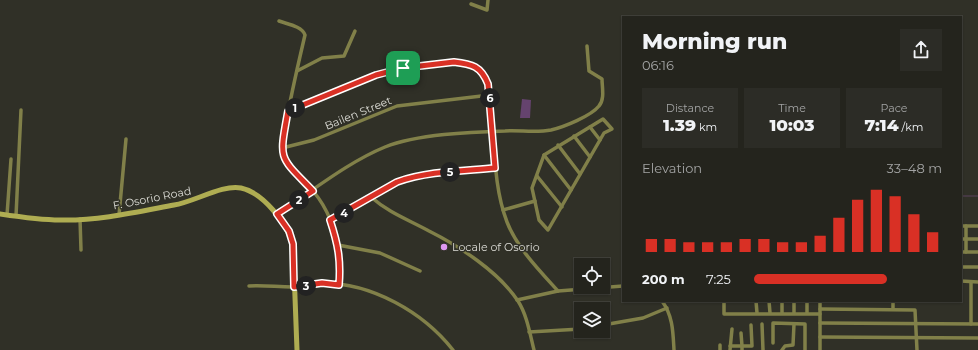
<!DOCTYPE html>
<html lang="en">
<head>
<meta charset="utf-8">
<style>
	:root { --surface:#24241d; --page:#2c2c26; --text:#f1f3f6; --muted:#a3a4a4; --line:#41413b; --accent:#d93025 }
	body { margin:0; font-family:Montserrat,sans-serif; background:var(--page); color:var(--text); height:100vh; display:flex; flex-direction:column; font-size:15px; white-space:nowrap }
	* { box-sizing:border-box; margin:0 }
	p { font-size:13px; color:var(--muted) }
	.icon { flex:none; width:22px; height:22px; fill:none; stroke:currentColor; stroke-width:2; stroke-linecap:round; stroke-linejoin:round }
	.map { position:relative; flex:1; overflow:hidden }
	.side { position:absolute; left:622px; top:16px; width:340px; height:286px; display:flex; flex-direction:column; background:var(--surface); border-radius:0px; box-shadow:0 1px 3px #0004,0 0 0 1px var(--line) }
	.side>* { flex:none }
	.controls { position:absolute; left:574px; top:258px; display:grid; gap:8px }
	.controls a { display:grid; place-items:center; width:36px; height:36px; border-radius:0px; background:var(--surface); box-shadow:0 1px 3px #0004,0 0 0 1px var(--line); font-size:20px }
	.pin { position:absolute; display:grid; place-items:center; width:34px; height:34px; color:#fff; margin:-17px; border-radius:8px; box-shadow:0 2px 6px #0006 }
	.km { position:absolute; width:20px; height:20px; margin:-10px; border-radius:50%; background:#222; color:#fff; font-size:11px; line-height:20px; text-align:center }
	.round { display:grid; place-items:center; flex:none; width:42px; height:42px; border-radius:0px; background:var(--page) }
	.summary { display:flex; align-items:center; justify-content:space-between; height:68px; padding:0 20px }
	h1 { font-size:22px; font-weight:800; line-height:30px }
	.figures { display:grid; grid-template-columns:repeat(3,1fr); gap:6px; height:68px; padding:4px 20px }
	.figures div { display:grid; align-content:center; border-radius:0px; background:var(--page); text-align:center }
	.figures b { font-size:17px; font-weight:800 }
	.figures small { font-size:11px; font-weight:400 }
	.figures p { font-size:11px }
	.chart { height:112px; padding:8px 20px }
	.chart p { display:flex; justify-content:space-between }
	.chart svg { width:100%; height:72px; margin-top:4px; stroke:var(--accent); stroke-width:6 }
	ul { padding:0 20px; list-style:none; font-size:13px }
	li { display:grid; grid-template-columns:64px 48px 1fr; align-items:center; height:30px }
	li i { height:10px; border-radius:5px; background:var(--accent) }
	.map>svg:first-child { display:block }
	.green { fill:#65436e }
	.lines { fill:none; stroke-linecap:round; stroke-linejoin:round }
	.stream { stroke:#5a435f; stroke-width:1 }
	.street { stroke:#818049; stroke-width:3.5 }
	.secondary { stroke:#afad52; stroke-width:5 }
	.route-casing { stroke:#fff; stroke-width:8 }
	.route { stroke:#d93025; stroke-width:5 }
	.poi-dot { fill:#de98f2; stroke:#303027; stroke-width:1.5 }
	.labels { text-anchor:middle; stroke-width:3; stroke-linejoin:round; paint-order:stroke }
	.street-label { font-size:11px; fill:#dcdcd6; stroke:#303027 }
	.poi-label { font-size:11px; fill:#dcdcd6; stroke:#303027; text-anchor:start }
</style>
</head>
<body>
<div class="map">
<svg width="978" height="350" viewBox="0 0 978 350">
	<rect width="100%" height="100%" fill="#303027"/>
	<!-- green -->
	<polygon class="green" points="522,99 531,100 530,118 520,118"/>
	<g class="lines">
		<!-- stream -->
		<polyline class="stream" points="961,196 978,196"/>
		<!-- street -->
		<g class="street">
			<polyline points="471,4 487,10 488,0"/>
			<path d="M 279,21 C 287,24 302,26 305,35 C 298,65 291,94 286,124 C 284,134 281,145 282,154 C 285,170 304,180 313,191 C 336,218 341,252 339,285"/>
			<polyline points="297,71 322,58 344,56 355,31"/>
			<path d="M 288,111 L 376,75 L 403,68 L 454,62 L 467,63 L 476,67 L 484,74 L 488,84 C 497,129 490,178 507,222 C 517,248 540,271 558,291"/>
			<polygon points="603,119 612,129 604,133 548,230 539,220 532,188 544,155"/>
			<polyline points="590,127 600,140"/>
			<polyline points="574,136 590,157"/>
			<polyline points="558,145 580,174"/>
			<polyline points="282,148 314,140 397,106 490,95"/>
			<polyline points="544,155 571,190"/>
			<polyline points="537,176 562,207"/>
			<path d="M 371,197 C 389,213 409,220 429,231 C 459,246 499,272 518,301 C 527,315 530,334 534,350"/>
			<polyline points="503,210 535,201"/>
			<path d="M 277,214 C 311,192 348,162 385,147 C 417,134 471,132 505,131 C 520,130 536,133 551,130 C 564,127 591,116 599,106 C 605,99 602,87 602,79 L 589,71 L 587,46"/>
			<polyline points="7,215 11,159"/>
			<polyline points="119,215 126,139"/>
			<polyline points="16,216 21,110"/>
			<polyline points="80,219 81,250"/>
			<path d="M 330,220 L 397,182 C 428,171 463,171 495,168"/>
			<polyline points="961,226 978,226"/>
			<polyline points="961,239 978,239"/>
			<polyline points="338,245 380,253 420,271"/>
			<polyline points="961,252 978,252"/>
			<polyline points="966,252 966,226"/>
			<polyline points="961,267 978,267"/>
			<polyline points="961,281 978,282"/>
			<path d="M 249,286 C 264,285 277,287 292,287 C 302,287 312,283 322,283 C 372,283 423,312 453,350"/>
			<polyline points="517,300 558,291 623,286"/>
			<path d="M 662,301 C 673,316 673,332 674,350"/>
			<polyline points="724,301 724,314 820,314"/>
			<polyline points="756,301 757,313"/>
			<polyline points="769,301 770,313"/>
			<polyline points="782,301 782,313"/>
			<polyline points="807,301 807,313"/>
			<polyline points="820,309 915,310 917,350"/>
			<polyline points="893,309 893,301"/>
			<polyline points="794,313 794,301"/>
			<polyline points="820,323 978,324"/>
			<polyline points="762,324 763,350"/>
			<polyline points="971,324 971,282"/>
			<polyline points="603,325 643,318 667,308"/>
			<polyline points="529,332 581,329"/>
			<polyline points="741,333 742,346 752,346 751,325"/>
			<polyline points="820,337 978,338"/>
			<polyline points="773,343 773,323 805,324 805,350"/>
			<polyline points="730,346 742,346 742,350"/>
			<polyline points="720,350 720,345"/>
			<polyline points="730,350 732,329"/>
			<polyline points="782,350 785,346 793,345 794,324"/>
			<polyline points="820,350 820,301"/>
		</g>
		<!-- secondary -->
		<path class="secondary" d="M 0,214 C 20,217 40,220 60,220 C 98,221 137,212 174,205 C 194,202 223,184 241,188 C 264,193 286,223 293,244 L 297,350"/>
	</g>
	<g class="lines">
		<!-- route casing -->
		<g class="route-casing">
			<path id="route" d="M 454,62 C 472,64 481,66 488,84 L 495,168 C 463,171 428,171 397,182 L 330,220 C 338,244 341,260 339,285 L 322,283 L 294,287 L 293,244 L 289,231 L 277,214 L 313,191 C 278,155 279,161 288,111 L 376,75 L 403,68 Z"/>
		</g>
		<!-- route -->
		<use href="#route" class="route"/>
	</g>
	<!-- markers -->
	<circle class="poi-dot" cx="444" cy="247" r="4"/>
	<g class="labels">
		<!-- street labels -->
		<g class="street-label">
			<text transform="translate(358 113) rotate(-22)" y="4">Bailen Street</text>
			<text transform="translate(152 198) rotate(-11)" y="4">F. Osorio Road</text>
		</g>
		<!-- poi labels -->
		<g class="poi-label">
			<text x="452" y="251">Locale of Osorio</text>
		</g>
	</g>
</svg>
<div class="controls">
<a><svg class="icon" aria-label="locate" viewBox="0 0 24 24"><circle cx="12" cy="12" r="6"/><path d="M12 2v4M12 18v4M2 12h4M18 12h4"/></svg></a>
<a><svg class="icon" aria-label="layers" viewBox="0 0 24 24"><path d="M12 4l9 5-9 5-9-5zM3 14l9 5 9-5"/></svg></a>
</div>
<div class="pin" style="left:403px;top:68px;background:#1e9e55"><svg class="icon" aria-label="arrive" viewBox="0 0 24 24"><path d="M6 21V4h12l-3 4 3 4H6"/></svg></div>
<b class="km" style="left:295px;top:108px">1</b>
<b class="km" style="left:299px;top:200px">2</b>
<b class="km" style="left:306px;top:286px">3</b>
<b class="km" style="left:344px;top:213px">4</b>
<b class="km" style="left:450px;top:172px">5</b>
<b class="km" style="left:490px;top:98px">6</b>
<section class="side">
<div class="summary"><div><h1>Morning run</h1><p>06:16</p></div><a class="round"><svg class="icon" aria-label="share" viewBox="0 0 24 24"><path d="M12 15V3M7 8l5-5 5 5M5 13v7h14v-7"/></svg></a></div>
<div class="figures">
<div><p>Distance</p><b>1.39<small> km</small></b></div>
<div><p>Time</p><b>10:03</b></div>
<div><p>Pace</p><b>7:14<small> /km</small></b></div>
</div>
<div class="chart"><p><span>Elevation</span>33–48 m</p>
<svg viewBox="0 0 160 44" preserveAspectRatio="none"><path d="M5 44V36M15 44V36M25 44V38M35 44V38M45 44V38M55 44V36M65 44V36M75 44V38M85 44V38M95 44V34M105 44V23M115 44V12M125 44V6M135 44V10M145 44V21M155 44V32"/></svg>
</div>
<ul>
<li><b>200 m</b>7:25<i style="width:71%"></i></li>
</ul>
</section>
</div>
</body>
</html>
